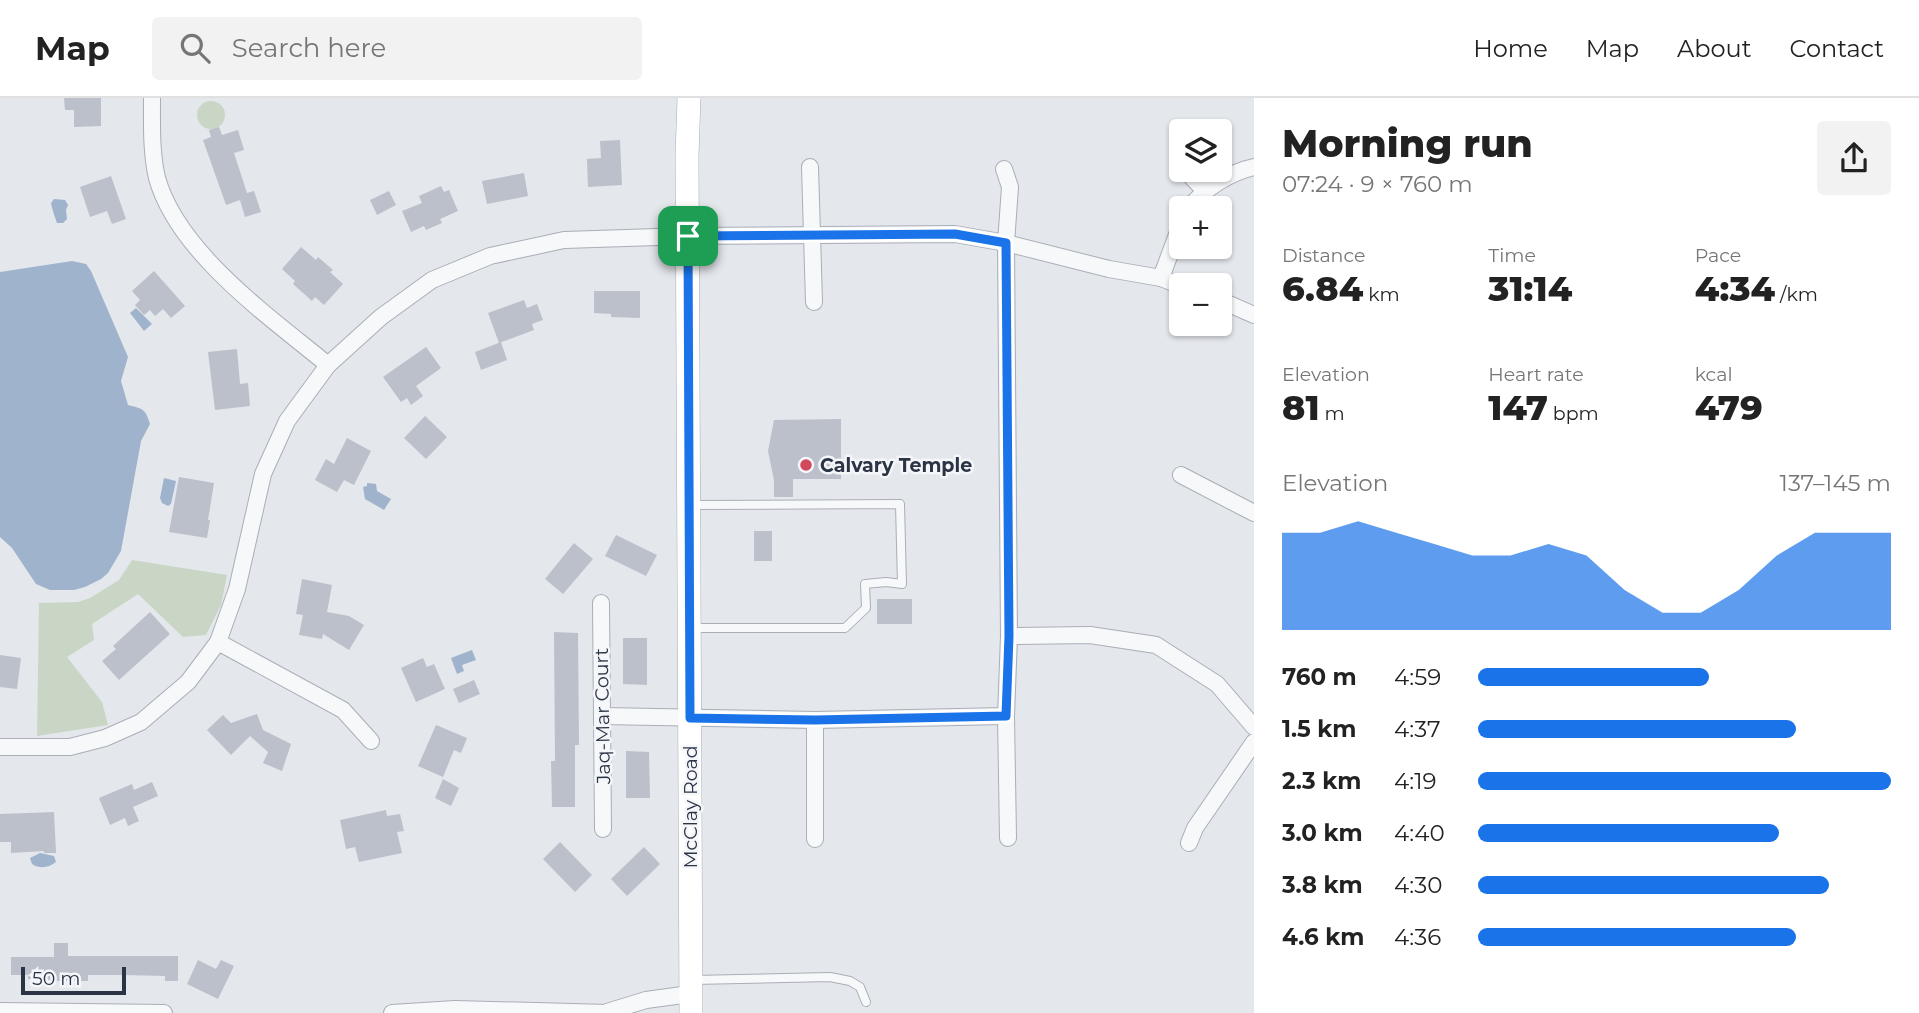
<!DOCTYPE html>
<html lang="en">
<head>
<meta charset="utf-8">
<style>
	:root { --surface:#fff; --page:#f2f2f2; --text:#222; --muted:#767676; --line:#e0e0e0; --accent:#1a73e8 }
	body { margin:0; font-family:Montserrat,sans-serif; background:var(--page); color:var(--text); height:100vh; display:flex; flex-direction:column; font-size:26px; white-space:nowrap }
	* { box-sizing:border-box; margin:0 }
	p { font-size:23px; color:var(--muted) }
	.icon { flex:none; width:38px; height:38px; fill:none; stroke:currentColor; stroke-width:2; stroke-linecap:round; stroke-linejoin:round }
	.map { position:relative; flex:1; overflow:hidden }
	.side { display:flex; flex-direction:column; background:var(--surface); width:665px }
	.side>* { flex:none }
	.tools { position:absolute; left:1169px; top:21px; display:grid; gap:14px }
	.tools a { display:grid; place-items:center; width:63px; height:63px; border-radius:7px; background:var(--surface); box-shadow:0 2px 5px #0004; font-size:35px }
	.scale { position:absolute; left:21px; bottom:18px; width:105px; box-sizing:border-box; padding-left:7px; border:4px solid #2b3445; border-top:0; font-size:19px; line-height:24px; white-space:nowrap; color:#2b3445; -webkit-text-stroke:5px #f4f6f9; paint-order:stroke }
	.pin { position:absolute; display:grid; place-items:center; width:60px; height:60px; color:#fff; margin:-30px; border-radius:14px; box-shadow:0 4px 10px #0006 }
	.round { display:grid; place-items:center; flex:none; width:74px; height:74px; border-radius:7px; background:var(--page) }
	.head { display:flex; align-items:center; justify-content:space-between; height:119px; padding:0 28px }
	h1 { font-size:38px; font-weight:800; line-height:52px }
	.figures { display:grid; grid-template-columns:repeat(3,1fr); gap:10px; height:119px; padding:7px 28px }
	.figures div { display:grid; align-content:center }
	.figures b { font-size:35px; font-weight:800 }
	.figures small { font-size:19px; font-weight:400 }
	.figures p { font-size:19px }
	.chart { height:196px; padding:14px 28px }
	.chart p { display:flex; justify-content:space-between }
	.chart svg { width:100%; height:126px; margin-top:7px; fill:var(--accent); opacity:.7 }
	ul { padding:0 28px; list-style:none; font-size:23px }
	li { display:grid; grid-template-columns:112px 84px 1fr; align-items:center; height:52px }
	li i { height:18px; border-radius:9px; background:var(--accent) }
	header { display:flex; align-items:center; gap:42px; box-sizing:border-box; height:98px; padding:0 35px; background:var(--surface); border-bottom:2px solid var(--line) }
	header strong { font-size:33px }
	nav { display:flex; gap:38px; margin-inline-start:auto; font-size:24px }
	.search { width:490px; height:63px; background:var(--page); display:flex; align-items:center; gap:18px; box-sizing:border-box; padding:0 24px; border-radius:7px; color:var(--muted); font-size:26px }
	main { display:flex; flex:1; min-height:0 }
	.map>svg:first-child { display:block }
	.green { fill:#c9d6c5 }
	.water { fill:#9fb4cc }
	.building { fill:#bbc0ca }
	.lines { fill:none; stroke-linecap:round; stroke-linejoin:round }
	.lane-casing { stroke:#a9aeb7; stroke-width:10 }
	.street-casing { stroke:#a9aeb7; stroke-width:18 }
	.secondary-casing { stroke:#a9aeb7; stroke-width:24 }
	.lane { stroke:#f7f8fa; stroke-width:8 }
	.street { stroke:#f7f8fa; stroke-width:16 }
	.secondary { stroke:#fff; stroke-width:23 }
	.route-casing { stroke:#fff; stroke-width:14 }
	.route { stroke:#1a73e8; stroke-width:9 }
	.poi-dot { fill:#d1495b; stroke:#f4f6f9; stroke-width:2.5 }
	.labels { text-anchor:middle; stroke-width:5; stroke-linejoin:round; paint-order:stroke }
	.poi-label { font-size:19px; font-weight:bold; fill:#2b3445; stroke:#f4f6f9; text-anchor:start }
	.street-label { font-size:19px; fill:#2b3445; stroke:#f4f6f9 }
</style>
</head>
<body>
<header>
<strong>Map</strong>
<div class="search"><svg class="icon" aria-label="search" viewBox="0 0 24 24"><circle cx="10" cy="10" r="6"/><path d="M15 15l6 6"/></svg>Search here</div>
<nav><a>Home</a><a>Map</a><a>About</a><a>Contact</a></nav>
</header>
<main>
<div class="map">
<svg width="1254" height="915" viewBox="0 0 1254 915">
	<rect width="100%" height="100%" fill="#e4e7ec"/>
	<!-- green -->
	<g class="green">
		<circle cx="211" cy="17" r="14"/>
		<polygon points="132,462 227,477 221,507 206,537 183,539 138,496 92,526 94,542 67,559 102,604 108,627 37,638 39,505 78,504 90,500 119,482"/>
	</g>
	<!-- water -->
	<g class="water">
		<path d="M 54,101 L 65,102 L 68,107 L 66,112 L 67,121 L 63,125 L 57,125 C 56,122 51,108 51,105 Z"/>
		<path d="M 72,163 L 86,166 L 91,173 L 128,259 L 121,283 L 128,307 C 143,311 145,310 150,326 L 141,343 L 121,453 L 108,475 L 101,481 L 85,489 L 74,492 L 50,492 L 36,486 L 12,450 L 0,439 L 0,174 Z"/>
		<polygon points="136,210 152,226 144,233 130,215"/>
		<polygon points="164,380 176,383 171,406 168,408 162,405 160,400"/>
		<polygon points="367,385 376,386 377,393 391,401 384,412 365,401 363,389 367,388"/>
		<polygon points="472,552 476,562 462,567 464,573 457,576 451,560"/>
		<path d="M 40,755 L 54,758 L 56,764 C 48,770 40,771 32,766 L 30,760 Z"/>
	</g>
	<!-- building -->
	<g class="building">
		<polygon points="64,0 101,0 101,28 74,29 74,12 65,12"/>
		<polygon points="219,29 222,37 238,32 244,52 234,55 247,95 254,93 261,114 245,119 240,102 226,107 203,42 211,39 209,32"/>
		<polygon points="620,42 622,87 588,89 587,61 601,60 600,43"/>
		<polygon points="524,75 528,98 487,106 482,83"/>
		<polygon points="111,78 126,121 112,126 107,113 90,119 80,89"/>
		<polygon points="441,88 444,94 449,92 458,113 440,121 442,125 426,132 424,128 411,134 402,113 422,105 419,98"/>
		<polygon points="389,93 396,107 377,117 370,102"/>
		<polygon points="301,149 316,162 318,159 333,172 330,174 343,186 324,207 315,199 312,203 293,186 295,183 282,171"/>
		<polygon points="154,173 185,208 171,220 163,211 155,218 150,212 144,217 135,207 140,202 132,193"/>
		<polygon points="594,193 640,193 640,220 611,219 611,216 594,215"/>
		<polygon points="524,202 527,210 537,206 543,222 532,226 534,232 499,245 488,215"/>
		<polygon points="501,244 507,262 481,272 475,254"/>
		<polygon points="426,249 441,270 416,288 423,298 411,307 407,300 401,304 383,279"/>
		<polygon points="237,251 240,286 248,285 250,308 215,312 208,254"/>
		<polygon points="425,318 447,339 426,361 404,340"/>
		<polygon points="841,321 841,381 793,381 793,399 774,399 774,382 768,353 774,322"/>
		<polygon points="347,340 371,353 354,387 344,382 337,394 315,382 326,361 334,366"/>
		<polygon points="179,379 214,385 208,422 210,422 207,440 169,434"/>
		<rect x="754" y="433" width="18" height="30"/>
		<polygon points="616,437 657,457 646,478 605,458"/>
		<polygon points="574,445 593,461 563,496 545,481"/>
		<polygon points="302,481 332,487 327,514 349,518 364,527 349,552 323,536 322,541 299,537 303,517 296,516"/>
		<rect x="877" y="501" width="35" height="25"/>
		<polygon points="150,514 170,536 119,582 102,563 116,551 113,548"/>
		<polygon points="554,534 578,535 579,647 575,647 575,709 552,709 551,663 555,663"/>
		<polygon points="623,540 647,540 647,587 623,586"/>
		<polygon points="0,557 21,560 17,591 0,589"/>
		<polygon points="423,560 427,569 434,566 445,591 416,604 401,570"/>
		<polygon points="474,582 480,596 459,605 453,591"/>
		<polygon points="257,616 263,632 291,646 282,673 263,665 268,654 250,638 231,657 207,632 223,617 231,625"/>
		<polygon points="436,627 467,640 461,655 454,652 443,679 418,668"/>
		<polygon points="626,653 649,654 650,700 626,700"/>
		<polygon points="443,681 459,690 451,708 435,700"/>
		<polygon points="152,684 158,698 133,709 139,723 128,728 125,720 110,727 99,700 132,686 134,692"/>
		<polygon points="386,712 387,718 400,716 404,733 397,734 402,755 359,764 355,749 346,751 340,722"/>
		<polygon points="54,714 56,755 44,755 44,753 11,755 11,744 0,744 0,716"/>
		<polygon points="560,744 592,777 575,794 543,761"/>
		<polygon points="644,749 660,766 627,798 611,781"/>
		<polygon points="54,845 68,845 68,858 178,858 178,883 165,883 165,878 123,877 88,877 88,883 54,883 54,882 28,881 28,877 11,877 11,859 54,859"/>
		<polygon points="198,862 216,871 221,862 234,868 218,901 187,886"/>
	</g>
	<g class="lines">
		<!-- lane casing -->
		<g class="lane-casing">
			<g id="lane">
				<polyline points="690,407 900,406 902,486 886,484 865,486 866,510 845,530 692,530"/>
				<polyline points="693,882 830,879 850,883 860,889 866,904"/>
			</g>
		</g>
		<!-- street casing -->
		<g class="street-casing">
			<g id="street">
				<path d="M 152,0 C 152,27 151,54 157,80 C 178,155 270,219 328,267"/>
				<polyline points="810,69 814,204"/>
				<polyline points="1004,71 1010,89 1006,145 1009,538 1006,618 1008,740"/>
				<polyline points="1185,72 1205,93"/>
				<path d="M 1189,110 C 1204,91 1230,74 1254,69"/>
				<polyline points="1161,180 1181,126"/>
				<polyline points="1220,202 1254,217"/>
				<polyline points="1181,377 1254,415"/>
				<polyline points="601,505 603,731"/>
				<polyline points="1009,538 1090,537 1156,547 1217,586 1254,629"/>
				<polyline points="218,544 343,612 371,643"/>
				<polyline points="603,618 815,622 1006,618"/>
				<polyline points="0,649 70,649 105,640 141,624 188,584 218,544 237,491 263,376 287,323 328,267 381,219 432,182 490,158 564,142 688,138 955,136 1006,145 1109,171 1161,180 1181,188"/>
				<polyline points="815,741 815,622"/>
				<polyline points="1189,745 1195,730 1254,644"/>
				<polyline points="0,913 164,915"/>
				<polyline points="607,914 646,902 690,896"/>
				<polyline points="392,915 455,911 609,915"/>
			</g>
		</g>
		<!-- secondary casing -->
		<g class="secondary-casing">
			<polyline id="secondary" points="689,0 687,58 691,915"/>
		</g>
		<!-- lane -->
		<use href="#lane" class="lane"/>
		<!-- street -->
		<use href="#street" class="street"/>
		<!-- secondary -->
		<use href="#secondary" class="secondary"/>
	</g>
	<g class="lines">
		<!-- route casing -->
		<g class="route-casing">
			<polygon id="route" points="955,136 1006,145 1009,538 1006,618 815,622 690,620 688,138"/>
		</g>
		<!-- route -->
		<use href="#route" class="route"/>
	</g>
	<!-- markers -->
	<circle class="poi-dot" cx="806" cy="367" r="7"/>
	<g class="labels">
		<!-- poi labels -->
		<g class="poi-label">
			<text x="820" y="374">Calvary Temple</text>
		</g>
		<!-- street labels -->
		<g class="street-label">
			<text transform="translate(602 618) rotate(-91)" y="7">Jaq-Mar Court</text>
			<text transform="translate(690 709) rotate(-90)" y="7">McClay Road</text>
		</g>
	</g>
</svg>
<div class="tools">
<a><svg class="icon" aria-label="layers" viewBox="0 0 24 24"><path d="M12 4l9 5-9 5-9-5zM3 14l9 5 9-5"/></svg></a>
<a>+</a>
<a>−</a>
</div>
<div class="scale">50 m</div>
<div class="pin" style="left:688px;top:138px;background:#1e9e55"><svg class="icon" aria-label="arrive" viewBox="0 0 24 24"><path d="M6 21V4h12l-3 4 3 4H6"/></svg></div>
</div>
<section class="side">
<div class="head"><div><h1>Morning run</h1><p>07:24 · 9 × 760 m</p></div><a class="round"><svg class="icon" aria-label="share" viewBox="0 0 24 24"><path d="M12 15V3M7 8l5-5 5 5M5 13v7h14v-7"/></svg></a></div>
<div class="figures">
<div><p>Distance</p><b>6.84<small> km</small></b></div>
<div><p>Time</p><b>31:14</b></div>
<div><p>Pace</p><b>4:34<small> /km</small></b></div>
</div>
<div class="figures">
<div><p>Elevation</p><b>81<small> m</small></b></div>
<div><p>Heart rate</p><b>147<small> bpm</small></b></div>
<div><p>kcal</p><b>479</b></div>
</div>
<div class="chart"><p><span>Elevation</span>137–145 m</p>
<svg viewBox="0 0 160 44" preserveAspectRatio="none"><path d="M0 44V10L10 10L20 6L30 10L40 14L50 18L60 18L70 14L80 18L90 30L100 38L110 38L120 30L130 18L140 10L150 10L160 10V44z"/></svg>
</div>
<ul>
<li><b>760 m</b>4:59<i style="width:56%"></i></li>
<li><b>1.5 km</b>4:37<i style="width:77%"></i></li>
<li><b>2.3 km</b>4:19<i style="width:100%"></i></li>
<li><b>3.0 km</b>4:40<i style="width:73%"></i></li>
<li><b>3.8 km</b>4:30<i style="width:85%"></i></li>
<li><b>4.6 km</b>4:36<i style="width:77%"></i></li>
</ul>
</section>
</main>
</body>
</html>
